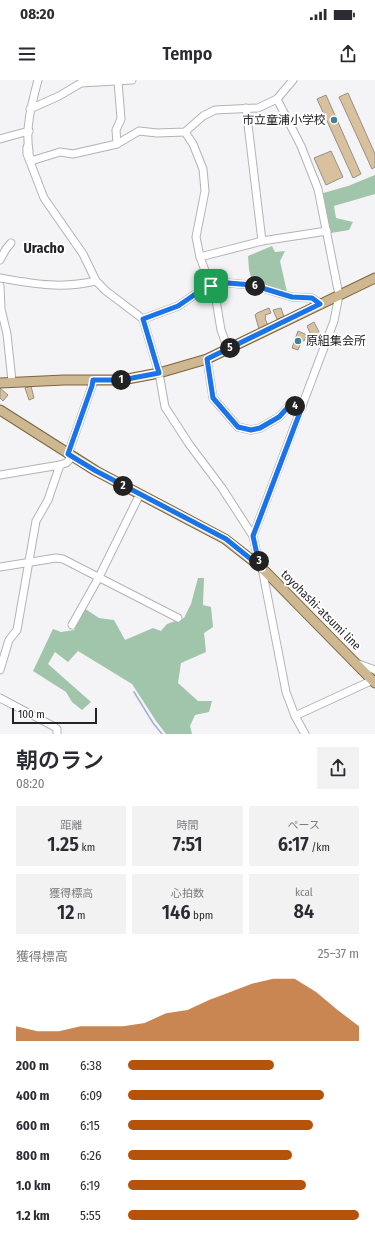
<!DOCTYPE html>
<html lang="ja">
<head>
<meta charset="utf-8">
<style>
	:root { --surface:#fff; --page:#f2f2f3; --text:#2b2b33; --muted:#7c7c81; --accent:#b45309 }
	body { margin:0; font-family:"Fira Sans Condensed","Noto Sans JP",sans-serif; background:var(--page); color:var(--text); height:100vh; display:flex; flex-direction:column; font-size:15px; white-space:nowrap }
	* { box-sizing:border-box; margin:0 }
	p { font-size:13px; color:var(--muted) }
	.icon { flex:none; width:22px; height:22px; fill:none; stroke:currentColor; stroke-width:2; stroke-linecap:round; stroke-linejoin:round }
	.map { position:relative; height:654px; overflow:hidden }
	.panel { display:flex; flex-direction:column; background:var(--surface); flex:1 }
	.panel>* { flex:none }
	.scale { position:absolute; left:12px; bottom:10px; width:85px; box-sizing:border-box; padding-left:4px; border:2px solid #242325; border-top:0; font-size:11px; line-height:14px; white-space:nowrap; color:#242325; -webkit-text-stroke:3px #fff; paint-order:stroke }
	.pin { position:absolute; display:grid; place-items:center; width:34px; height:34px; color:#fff; margin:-17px; border-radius:8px; box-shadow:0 2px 6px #0006 }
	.km { position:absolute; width:20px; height:20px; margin:-10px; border-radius:50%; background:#222; color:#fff; font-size:11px; line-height:20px; text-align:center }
	.round { display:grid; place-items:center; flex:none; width:42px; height:42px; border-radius:0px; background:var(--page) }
	.overview { display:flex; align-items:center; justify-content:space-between; height:68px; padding:0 16px }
	h1 { font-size:22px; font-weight:600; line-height:30px }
	.figures { display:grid; grid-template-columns:repeat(3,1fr); gap:6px; height:68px; padding:4px 16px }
	.figures div { display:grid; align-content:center; border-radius:0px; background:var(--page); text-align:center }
	.figures b { font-size:20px; font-weight:600 }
	.figures small { font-size:11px; font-weight:400 }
	.figures p { font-size:11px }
	.chart { height:112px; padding:8px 16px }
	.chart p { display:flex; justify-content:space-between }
	.chart svg { width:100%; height:72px; margin-top:4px; fill:var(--accent); opacity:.7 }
	ul { padding:0 16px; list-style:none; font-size:13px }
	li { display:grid; grid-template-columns:64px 48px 1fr; align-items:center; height:30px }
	li i { height:10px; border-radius:5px; background:var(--accent) }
	.status { display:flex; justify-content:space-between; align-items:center; height:28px; padding:0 20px; background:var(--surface); direction:ltr }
	.status svg { height:11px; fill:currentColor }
	header { display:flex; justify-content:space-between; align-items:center; height:52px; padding:0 16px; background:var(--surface); font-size:18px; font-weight:600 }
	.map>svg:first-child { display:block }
	.forest { fill:#a1c5aa }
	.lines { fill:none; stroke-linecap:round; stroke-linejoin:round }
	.stream { stroke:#9bb4d4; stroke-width:1.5 }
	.building { fill:#d9c19e; stroke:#94918e }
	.minor-casing { stroke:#b4b2b6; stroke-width:9 }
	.major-casing { stroke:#7d653b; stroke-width:11 }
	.minor { stroke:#fff; stroke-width:7 }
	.major { stroke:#ceb891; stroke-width:9 }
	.route-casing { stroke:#fff; stroke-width:8 }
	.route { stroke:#1a73e8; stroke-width:5 }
	.poi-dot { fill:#418195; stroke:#fff; stroke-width:1.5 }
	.labels { text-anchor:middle; stroke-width:4; stroke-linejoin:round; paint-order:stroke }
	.poi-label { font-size:12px; fill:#242325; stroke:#fff; text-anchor:end }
	.street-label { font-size:12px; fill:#242325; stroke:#fff }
	.quarter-label { font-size:14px; font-weight:bold; fill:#242325; stroke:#fff }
</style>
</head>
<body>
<div class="status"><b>08:20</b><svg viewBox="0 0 49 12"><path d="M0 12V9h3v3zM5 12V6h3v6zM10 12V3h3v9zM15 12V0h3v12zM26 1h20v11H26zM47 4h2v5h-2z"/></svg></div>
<header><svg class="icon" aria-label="menu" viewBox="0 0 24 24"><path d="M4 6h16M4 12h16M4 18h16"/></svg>Tempo<svg class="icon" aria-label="share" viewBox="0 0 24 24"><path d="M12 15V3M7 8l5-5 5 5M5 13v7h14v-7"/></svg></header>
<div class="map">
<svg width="375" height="654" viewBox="0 0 375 654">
	<rect width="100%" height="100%" fill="#f4f3f6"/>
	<!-- forest -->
	<g class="forest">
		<polygon points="375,95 375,114 334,126 336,138 353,142 349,150 331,153 320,114 348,106"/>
		<polygon points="272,166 275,172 285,171 280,181 287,212 253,203 249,190 248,176"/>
		<polygon points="198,498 204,498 203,525 211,527 213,547 204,553 206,572 181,583 178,603 198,621 212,621 209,632 195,635 190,646 192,654 166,654 156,641 132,604 78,571 68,582 55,572 48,584 91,622 82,630 72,622 66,612 33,591 53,549 61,552 74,550 84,528 99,538 114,540 125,560 153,548 161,551 167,544 184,538 191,524"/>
	</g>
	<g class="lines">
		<!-- stream -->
		<polyline class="stream" points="134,612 153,643 162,654"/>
	</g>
	<!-- building -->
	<g class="building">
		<polygon points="348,13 375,74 375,87 372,89 339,17"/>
		<polygon points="326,15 361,94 353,98 317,19"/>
		<polygon points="331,71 343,97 326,105 314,78"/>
		<polygon points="269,228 271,233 265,235 266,237 265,238 268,246 259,249 255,235 257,233"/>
		<polygon points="281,228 284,237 277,239 273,230"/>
		<polygon points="314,242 321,256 317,258 316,256 312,257 307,246"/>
		<polygon points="298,251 307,255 304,261 302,260 298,270 292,268"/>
		<polygon points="31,306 34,318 29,320 25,308"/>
		<polygon points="0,308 8,315 3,321 0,318"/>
	</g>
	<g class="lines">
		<!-- minor casing -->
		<g class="minor-casing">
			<g id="minor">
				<polyline points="277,19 301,66 318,109 339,215 334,241 253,456 256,470 262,488 286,612 295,636 305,654"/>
				<polyline points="246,28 262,161"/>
				<polyline points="30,29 59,16 81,3 132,0"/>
				<polyline points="185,52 193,64 203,89 205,111 196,157 200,177 216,220 221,250 228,269"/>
				<polyline points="0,59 29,51"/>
				<polyline points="117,64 116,50 121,39 118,1"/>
				<path d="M 29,71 C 25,47 32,23 38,0"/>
				<polyline points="31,81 27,67 27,74 44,118 83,174 96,201 106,211 143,239 159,293 165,327 189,364 222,408 253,456"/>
				<polyline points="31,81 60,72 73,74 117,64 139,51 157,53 185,52 203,36 215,30 258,28 277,19 293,0"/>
				<polyline points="200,177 262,161 327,151"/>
				<polyline points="0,180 6,169 11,163"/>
				<path d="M 0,198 C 35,204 61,209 96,201"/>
				<polyline points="0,206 1,229 7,254 12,301"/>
				<polyline points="143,239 178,226 194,215 211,207 228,203 252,205 292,217 312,218 321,224"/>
				<polyline points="207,279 213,318 238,347 251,350 260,348 279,337 290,325 302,327"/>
				<polyline points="68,374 92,306 93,300"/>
				<polyline points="0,395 60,385"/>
				<polyline points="0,487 56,478 63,479 178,538"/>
				<polyline points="72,545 99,497 140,414"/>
				<polyline points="356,583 375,590"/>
				<polyline points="0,590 9,560 17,550 36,441 48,420 60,385 66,383 72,377"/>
				<polyline points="0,618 53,646 57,649 57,654"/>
				<polyline points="295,636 373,600"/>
			</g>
		</g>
		<!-- major casing -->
		<g class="major-casing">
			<g id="major">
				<polyline points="0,303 64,300 122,300 159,293 207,279 375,198"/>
				<polyline points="0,330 96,391 225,459 262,488 375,603"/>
			</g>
		</g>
		<!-- minor -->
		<use href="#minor" class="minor"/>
		<!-- major -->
		<use href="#major" class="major"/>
	</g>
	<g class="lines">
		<!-- route casing -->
		<g class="route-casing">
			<polygon id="route" points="228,203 252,205 292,217 312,218 320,224 207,279 213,318 238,347 251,350 260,348 279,337 290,325 302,327 253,456 256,470 262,488 226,459 96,391 68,374 92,306 93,300 122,300 159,293 143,239 178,226 194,215 211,206"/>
		</g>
		<!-- route -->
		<use href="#route" class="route"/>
	</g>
	<!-- markers -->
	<g class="poi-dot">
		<circle cx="334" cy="40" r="4"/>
		<circle cx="298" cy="261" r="4"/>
	</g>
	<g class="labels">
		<!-- poi labels -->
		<g class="poi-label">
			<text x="326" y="44">市立童浦小学校</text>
			<text x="306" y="265" text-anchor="start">原組集会所</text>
		</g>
		<!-- street labels -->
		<g class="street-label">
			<text transform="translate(321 530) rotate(45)" y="4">toyohashi-atsumi line</text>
		</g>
		<!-- quarter labels -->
		<g class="quarter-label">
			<text x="44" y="173">Uracho</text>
		</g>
	</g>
</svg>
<div class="scale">100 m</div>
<div class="pin" style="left:211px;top:206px;background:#1e9e55"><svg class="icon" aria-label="arrive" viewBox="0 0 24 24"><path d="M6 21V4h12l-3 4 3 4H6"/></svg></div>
<b class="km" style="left:121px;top:300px">1</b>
<b class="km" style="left:123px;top:406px">2</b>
<b class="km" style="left:259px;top:481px">3</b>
<b class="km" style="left:295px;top:326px">4</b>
<b class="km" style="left:230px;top:268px">5</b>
<b class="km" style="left:255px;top:206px">6</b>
</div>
<section class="panel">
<div class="overview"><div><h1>朝のラン</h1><p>08:20</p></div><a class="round"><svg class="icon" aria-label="share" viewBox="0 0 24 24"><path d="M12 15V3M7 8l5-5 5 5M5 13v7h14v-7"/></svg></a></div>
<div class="figures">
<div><p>距離</p><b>1.25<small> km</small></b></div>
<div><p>時間</p><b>7:51</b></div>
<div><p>ペース</p><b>6:17<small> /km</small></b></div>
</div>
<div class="figures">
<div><p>獲得標高</p><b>12<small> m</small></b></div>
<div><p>心拍数</p><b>146<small> bpm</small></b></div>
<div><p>kcal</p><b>84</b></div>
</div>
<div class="chart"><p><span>獲得標高</span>25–37 m</p>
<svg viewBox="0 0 160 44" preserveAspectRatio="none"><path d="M0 44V35L10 38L20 38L30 35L40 35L50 35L60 33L70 27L80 25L90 19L100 14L110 9L120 6L130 6L140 14L150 25L160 35V44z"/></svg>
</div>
<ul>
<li><b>200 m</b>6:38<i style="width:63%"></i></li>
<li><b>400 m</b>6:09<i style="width:85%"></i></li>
<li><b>600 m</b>6:15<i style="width:80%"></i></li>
<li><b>800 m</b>6:26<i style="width:71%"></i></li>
<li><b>1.0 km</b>6:19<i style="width:77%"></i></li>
<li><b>1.2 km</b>5:55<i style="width:100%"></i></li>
</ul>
</section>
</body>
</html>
